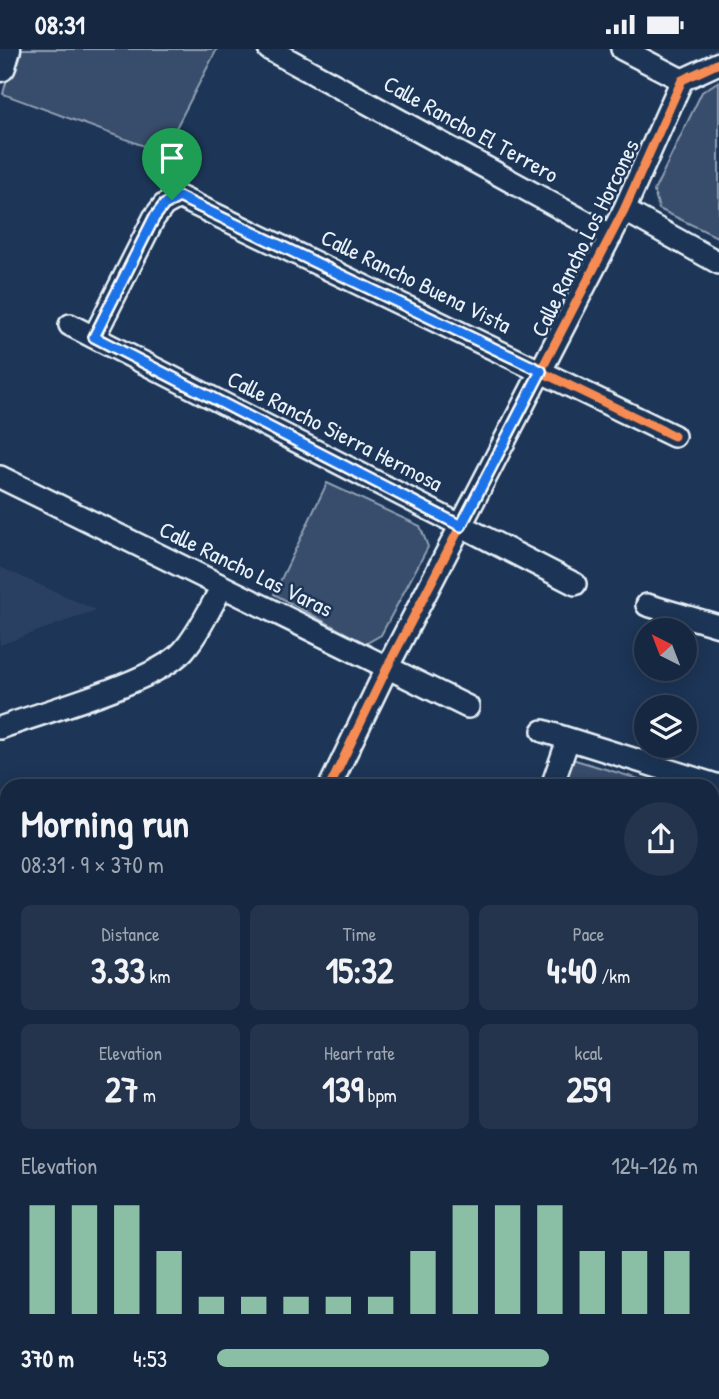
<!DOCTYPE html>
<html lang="en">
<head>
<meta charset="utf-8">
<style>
	:root { --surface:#162841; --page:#23344c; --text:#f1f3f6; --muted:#9ea6b1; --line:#35445a; --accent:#8abfa5 }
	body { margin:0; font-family:"Patrick Hand",sans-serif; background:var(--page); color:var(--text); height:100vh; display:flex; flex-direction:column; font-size:26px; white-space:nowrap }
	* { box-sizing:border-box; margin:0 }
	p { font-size:23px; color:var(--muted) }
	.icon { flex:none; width:38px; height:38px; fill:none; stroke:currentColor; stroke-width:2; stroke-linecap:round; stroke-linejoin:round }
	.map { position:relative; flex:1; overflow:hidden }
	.panel { position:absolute; left:0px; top:730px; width:719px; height:621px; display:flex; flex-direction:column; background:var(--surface); border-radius:21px 21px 0 0; box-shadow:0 4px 18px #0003,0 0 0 2px var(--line) }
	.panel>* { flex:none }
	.needle { width:46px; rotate:318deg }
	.buttons { position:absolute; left:634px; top:569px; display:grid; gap:14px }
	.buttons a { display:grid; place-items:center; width:63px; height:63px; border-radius:50%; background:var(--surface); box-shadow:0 4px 18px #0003,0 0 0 2px var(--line); font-size:35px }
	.pin { position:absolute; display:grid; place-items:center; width:60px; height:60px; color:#fff; margin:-72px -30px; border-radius:50% 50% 50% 0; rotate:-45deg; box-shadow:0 0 7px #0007 }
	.pin .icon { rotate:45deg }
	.round { display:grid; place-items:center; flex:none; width:74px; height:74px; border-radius:37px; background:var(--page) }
	.summary { display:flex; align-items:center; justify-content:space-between; height:119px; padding:0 21px }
	h1 { font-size:38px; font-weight:700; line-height:52px }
	.figures { display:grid; grid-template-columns:repeat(3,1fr); gap:10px; height:119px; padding:7px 21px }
	.figures div { display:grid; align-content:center; border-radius:10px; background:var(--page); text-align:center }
	.figures b { font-size:35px; font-weight:700 }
	.figures small { font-size:19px; font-weight:400 }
	.figures p { font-size:19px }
	.chart { height:196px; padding:14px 21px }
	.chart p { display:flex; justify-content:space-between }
	.chart svg { width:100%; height:126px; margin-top:7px; stroke:var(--accent); stroke-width:6 }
	ul { padding:0 21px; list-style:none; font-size:23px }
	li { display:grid; grid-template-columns:112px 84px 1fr; align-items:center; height:52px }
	li i { height:18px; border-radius:9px; background:var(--accent) }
	.status { display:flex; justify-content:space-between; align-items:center; height:49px; padding:0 35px; background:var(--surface); direction:ltr }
	.status svg { height:19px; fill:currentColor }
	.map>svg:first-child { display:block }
	.built { fill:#2a4162 }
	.green { fill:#374d6c; stroke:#909fb2; stroke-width:2 }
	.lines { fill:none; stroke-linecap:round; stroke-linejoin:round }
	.stream { stroke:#95a4b5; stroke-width:6 }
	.street-casing { stroke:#e8f1f8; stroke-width:26 }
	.secondary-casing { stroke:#e8f1f8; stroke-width:35 }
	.street { stroke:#1d3557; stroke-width:21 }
	.secondary { stroke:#1d3557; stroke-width:30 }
	.cycleway-casing { stroke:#1d3557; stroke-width:13 }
	.cycleway { stroke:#f68b52; stroke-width:9 }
	.route-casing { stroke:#fff; stroke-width:14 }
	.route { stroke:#1a73e8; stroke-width:9 }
	.labels { text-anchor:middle; stroke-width:5; stroke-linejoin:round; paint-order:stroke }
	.street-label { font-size:23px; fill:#e8f1f8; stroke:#1d3557 }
</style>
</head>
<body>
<div class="status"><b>08:31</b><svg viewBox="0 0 49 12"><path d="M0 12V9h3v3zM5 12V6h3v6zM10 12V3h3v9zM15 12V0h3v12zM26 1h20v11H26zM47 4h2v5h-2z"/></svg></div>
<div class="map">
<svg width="719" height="1350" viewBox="0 0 719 1350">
	<rect width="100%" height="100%" fill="#1d3557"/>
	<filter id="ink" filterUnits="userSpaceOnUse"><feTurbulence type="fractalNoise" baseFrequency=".0143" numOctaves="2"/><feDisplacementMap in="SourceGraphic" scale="14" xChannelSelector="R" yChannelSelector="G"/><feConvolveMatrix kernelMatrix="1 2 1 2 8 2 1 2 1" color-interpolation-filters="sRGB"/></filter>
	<g filter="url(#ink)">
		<!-- built -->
		<polygon class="built" points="0,518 96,561 0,596"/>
		<!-- green -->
		<g class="green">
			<polygon points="15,0 217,0 163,104 3,45"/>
			<polygon points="719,32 719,189 659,160 654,142 702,43"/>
			<polygon points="327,434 420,477 428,498 381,586 365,595 274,545"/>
			<polygon points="572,710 662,737 564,737"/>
			<polygon points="712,752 719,754 719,830 712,827"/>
		</g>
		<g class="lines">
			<!-- stream -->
			<g class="stream">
				<polyline points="712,1093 719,1090"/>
				<polyline points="0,1210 7,1212"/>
			</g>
			<!-- street casing -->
			<g class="street-casing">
				<g id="street">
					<polyline points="269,0 611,187"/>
					<polyline points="622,0 682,31"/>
					<polyline points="624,161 719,214"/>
					<polyline points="70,276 575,535"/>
					<polyline points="94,288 154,169 164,156 179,148 674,387"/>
					<polyline points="0,428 468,658"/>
					<polyline points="647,556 719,577"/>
					<path d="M 0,679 C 43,663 155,633 183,602 C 199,584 210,559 222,538"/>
					<polyline points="543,682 719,737"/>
					<polyline points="330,737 387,619 624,161 682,31 719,14"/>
					<polyline points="552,737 568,691"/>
					<polyline points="712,846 719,848"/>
					<polyline points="0,872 7,870"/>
					<polyline points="712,1003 719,1005"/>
					<polyline points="0,1091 7,1093"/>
					<polyline points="712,1160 719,1157"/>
					<polyline points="335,1344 338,1350"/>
					<polyline points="498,1344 499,1350"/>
					<polyline points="230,1350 259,1344"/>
					<polyline points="572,1350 573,1344"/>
				</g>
			</g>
			<!-- secondary casing -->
			<g class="secondary-casing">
				<polyline id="secondary" points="0,17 5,0"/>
			</g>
			<!-- street -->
			<use href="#street" class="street"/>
			<!-- secondary -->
			<use href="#secondary" class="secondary"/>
			<!-- cycleway casing -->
			<g class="cycleway-casing">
				<g id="cycleway">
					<polyline points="94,288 154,169 164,156 179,148 674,387"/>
					<polyline points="330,737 387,619 624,161 682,31 719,14"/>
				</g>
			</g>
			<!-- cycleway -->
			<use href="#cycleway" class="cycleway"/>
		</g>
	</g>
	<g class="lines" filter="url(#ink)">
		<!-- route casing -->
		<g class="route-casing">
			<polygon id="route" points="179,148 541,322 461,477 94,288 154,169 164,156"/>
		</g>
		<!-- route -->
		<use href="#route" class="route"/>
	</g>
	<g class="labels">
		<!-- street labels -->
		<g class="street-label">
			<text transform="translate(471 80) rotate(29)" y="8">Calle Rancho El Terrero</text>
			<text transform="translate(585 189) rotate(-64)" y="8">Calle Rancho Los Horcones</text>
			<text transform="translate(416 232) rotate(26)" y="8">Calle Rancho Buena Vista</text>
			<text transform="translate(335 382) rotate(27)" y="8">Calle Rancho Sierra Hermosa</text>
			<text transform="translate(246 520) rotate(26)" y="8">Calle Rancho Las Varas</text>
		</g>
	</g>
</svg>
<div class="buttons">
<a><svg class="needle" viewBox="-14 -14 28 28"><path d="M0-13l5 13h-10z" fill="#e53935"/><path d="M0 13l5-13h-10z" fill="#9ea6b1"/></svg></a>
<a><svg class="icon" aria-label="layers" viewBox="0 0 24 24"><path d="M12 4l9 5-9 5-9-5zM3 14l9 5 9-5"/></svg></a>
</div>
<div class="pin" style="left:172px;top:151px;background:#1e9e55"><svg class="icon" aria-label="arrive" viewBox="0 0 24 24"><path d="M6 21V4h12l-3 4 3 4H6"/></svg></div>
<section class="panel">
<div class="summary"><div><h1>Morning run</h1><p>08:31 · 9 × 370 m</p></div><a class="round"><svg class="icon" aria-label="share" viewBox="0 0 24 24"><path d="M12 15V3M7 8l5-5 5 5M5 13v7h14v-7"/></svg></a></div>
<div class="figures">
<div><p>Distance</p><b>3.33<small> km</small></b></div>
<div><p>Time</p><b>15:32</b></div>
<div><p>Pace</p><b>4:40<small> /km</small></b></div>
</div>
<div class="figures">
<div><p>Elevation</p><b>27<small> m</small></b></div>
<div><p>Heart rate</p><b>139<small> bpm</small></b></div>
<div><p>kcal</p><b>259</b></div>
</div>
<div class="chart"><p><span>Elevation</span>124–126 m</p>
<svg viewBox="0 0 160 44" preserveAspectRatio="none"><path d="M5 44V6M15 44V6M25 44V6M35 44V22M45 44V38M55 44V38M65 44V38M75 44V38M85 44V38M95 44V22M105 44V6M115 44V6M125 44V6M135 44V22M145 44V22M155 44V22"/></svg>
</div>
<ul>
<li><b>370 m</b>4:53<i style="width:69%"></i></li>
</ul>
</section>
</div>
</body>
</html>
